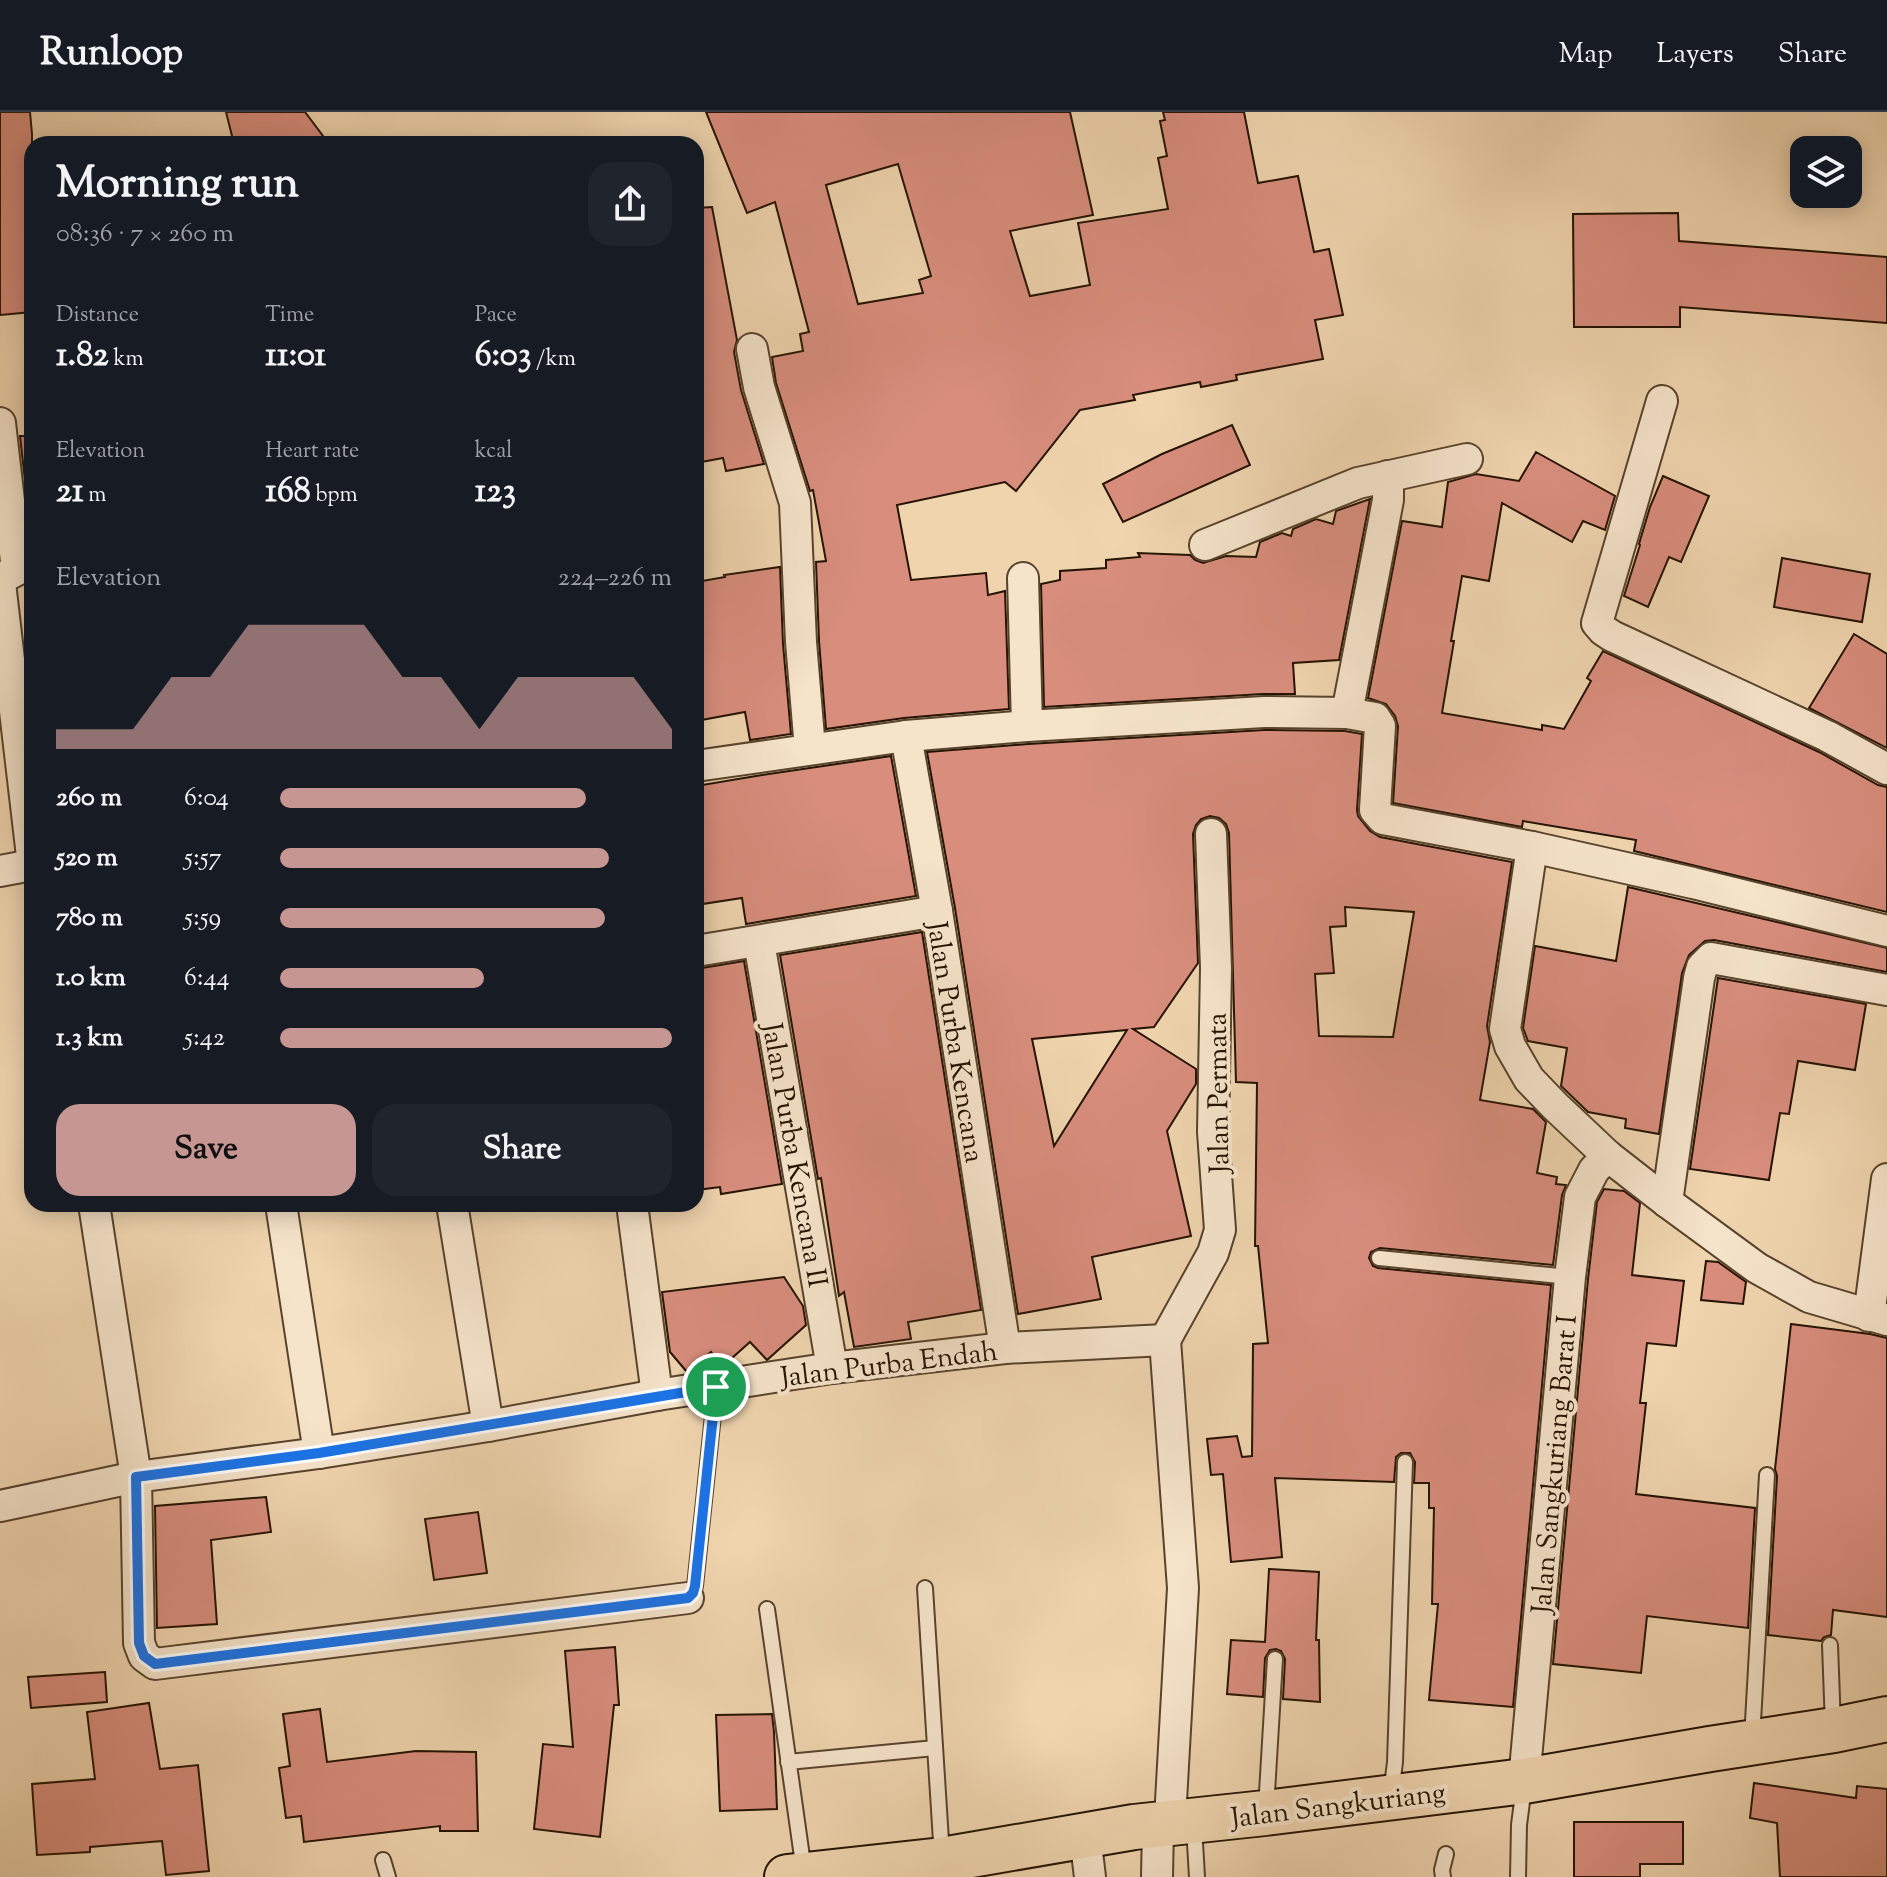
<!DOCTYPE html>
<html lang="en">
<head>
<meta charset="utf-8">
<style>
	:root { --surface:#171b24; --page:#20242c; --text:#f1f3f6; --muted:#9ea1a6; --line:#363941; --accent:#c59692 }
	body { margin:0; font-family:"Sorts Mill Goudy",serif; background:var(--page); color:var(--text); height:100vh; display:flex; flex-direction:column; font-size:30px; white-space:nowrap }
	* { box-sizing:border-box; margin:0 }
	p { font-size:26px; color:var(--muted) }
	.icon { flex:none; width:44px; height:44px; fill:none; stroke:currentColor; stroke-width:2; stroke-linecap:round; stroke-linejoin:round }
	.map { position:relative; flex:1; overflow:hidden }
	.details { position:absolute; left:24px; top:24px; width:680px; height:1076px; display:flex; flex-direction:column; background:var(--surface); border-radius:24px; box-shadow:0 4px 20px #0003 }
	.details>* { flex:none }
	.tools { position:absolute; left:1790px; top:24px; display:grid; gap:16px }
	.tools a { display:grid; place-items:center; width:72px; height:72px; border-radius:16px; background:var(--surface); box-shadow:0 4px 20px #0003; font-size:40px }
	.pin { position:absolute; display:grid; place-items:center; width:68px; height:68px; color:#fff; margin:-34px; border:4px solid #fff; border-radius:50%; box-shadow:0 2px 8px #0007 }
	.round { display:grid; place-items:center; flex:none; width:84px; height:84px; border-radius:24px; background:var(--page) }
	.summary { display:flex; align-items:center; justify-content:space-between; height:136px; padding:0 32px }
	h1 { font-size:44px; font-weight:800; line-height:60px }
	.figures { display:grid; grid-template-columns:repeat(3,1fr); gap:12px; height:136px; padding:8px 32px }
	.figures div { display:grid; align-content:center }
	.figures b { font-size:34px; font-weight:800 }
	.figures small { font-size:22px; font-weight:400 }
	.figures p { font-size:22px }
	.chart { height:224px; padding:16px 32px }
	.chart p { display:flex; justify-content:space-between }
	.chart svg { width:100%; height:144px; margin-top:8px; fill:var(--accent); opacity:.7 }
	.button { display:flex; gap:16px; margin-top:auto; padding:16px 32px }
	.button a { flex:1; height:92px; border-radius:24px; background:var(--accent); color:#111; font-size:32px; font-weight:800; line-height:92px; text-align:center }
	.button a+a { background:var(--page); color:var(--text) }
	ul { padding:0 32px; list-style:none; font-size:26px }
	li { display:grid; grid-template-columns:128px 96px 1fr; align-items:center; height:60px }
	li i { height:20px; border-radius:10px; background:var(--accent) }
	header { display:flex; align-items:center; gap:48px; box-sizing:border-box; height:112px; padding:0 40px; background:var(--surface); border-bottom:2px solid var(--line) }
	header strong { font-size:38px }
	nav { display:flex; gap:44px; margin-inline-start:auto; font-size:28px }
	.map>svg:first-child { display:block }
	.building { fill:#d88d7d; stroke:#251300; stroke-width:2; fill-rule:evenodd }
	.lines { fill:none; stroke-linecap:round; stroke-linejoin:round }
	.lane-casing { stroke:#58432c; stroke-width:18 }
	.street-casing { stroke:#58432c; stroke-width:34 }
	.primary-casing { stroke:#251300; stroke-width:48 }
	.lane { stroke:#f5e3ca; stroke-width:14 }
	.street { stroke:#f5e3ca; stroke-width:30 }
	.primary { stroke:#efd4ae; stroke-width:44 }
	.route-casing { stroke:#fff; stroke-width:16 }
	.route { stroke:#1a73e8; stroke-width:10 }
	.labels { text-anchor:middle; stroke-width:8; stroke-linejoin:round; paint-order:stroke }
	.street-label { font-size:28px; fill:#251300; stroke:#f5e3ca }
</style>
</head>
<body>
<header>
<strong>Runloop</strong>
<nav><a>Map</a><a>Layers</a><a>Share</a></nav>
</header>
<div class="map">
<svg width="1887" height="1765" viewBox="0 0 1887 1765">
	<rect width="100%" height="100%" fill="#efd4ae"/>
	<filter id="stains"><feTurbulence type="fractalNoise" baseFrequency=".0025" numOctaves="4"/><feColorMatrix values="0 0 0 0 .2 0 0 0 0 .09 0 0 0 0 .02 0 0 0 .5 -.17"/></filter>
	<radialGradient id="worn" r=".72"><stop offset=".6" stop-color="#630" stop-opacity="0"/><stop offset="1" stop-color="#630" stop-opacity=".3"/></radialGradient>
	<!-- building -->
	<g class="building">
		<polygon points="0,0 30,0 32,22 32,200 0,203"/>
		<polygon points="226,0 305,0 329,32 234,32"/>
		<path d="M 706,0 L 1070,0 L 1093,103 L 1010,119 L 1030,184 L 1090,173 L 1078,111 L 1168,97 L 1158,46 L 1167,44 L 1160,9 L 1165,8 L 1163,0 L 1244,0 L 1258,71 L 1298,64 L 1314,140 L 1329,137 L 1343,203 L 1315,208 L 1323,247 L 1236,263 L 1237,268 L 1201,275 L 1200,270 L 1133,283 L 1135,288 L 1080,298 L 1016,379 L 1005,370 L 897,393 L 911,468 L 986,461 L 988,483 L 1005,479 L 1009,597 L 904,606 L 826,617 L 819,529 L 816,450 L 826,449 L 813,378 L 810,379 L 776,271 L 772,245 L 803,239 L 800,222 L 809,220 L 775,90 L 747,101 ZM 898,52 L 931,164 L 919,168 L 923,181 L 858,192 L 826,73 Z"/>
		<polygon points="712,95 737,228 734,240 741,278 764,352 726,359 723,346 696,351 696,96"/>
		<polygon points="1678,101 1679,129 1887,145 1887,211 1680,195 1680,215 1574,215 1573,102"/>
		<polygon points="1232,313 1250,353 1123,410 1103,372 1162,342"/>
		<polygon points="20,324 32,324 32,431"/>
		<polygon points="1536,340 1615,384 1605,418 1583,409 1572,430 1502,391 1489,469 1462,464 1451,529 1454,529 1442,601 1542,618 1542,613 1564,617 1591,569 1587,566 1603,539 1819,640 1878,673 1887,675 1887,800 1634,739 1636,728 1523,709 1522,715 1393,691 1398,614 1395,604 1386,592 1368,586 1402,409 1442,415 1448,370 1476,362 1519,369"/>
		<polygon points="1663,364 1709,384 1681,450 1669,445 1648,495 1624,484 1640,433 1639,432 1650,395"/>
		<polygon points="1370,387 1339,548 1293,551 1295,582 1263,582 1044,595 1041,472 1060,468 1060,459 1106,456 1106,448 1140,445 1138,441 1190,443 1195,448 1203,451 1226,444 1256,445 1260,430 1282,421 1291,424 1293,417 1316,407 1333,412 1336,399"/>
		<polygon points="1782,446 1870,462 1862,510 1774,495"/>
		<polygon points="780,455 783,532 791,622 750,628 745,600 696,609 696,470 725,465 724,463"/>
		<polygon points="1854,522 1887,542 1887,636 1809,596"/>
		<path d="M 1264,618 L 1345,619 L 1362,622 L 1357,698 L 1358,704 L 1370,719 L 1380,725 L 1512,750 L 1487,914 L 1490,930 L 1480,988 L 1533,997 L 1546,1010 L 1537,1061 L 1557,1065 L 1556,1072 L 1566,1073 L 1562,1083 L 1553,1153 L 1380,1136 L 1371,1140 L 1369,1146 L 1373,1154 L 1378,1156 L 1551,1173 L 1513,1595 L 1429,1588 L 1438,1492 L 1432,1492 L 1434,1396 L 1429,1396 L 1429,1371 L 1414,1371 L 1415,1350 L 1410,1341 L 1401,1341 L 1396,1345 L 1394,1370 L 1275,1366 L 1282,1445 L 1231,1450 L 1223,1362 L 1211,1363 L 1207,1327 L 1237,1324 L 1242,1345 L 1252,1344 L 1253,1232 L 1268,1231 L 1258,1134 L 1255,1134 L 1257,971 L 1236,970 L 1229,721 L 1226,712 L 1219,706 L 1210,704 L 1201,707 L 1196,713 L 1193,722 L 1198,851 L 1154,915 L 1133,917 L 1196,957 L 1196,972 L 1167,1019 L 1191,1124 L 1092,1145 L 1101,1187 L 1018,1202 L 955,796 L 927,640 L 1028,632 ZM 1345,795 L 1414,800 L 1393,925 L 1319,924 L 1315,862 L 1334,861 L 1330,815 L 1346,814 ZM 1127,918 L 1054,1034 L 1032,927 Z"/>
		<polygon points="891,644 916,784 746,812 742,786 696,793 696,674 756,664"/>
		<polygon points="1628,775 1887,836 1887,860 1714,828 1705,829 1689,843 1682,861 1659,1022 1625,1016 1626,1007 1588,1000 1561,974 1567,936 1528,929 1523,916 1535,834 1616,849"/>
		<polygon points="922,820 981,1198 908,1210 911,1227 854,1235 844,1180 839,1184 821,1066 818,1067 780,843"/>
		<polygon points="744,849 782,1072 721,1082 720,1075 696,1078 696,857"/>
		<polygon points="1718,866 1866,892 1855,958 1798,949 1789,1002 1780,1001 1769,1068 1690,1057"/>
		<polygon points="1604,1077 1624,1079 1640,1091 1632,1163 1684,1169 1676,1234 1647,1231 1640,1291 1646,1291 1636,1382 1755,1396 1748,1516 1647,1504 1641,1561 1553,1552 1588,1167 1597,1090"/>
		<polygon points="1706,1149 1718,1150 1746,1170 1743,1192 1701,1188"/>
		<polygon points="784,1165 803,1194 806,1213 767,1248 750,1230 722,1255 711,1240 687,1260 670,1240 662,1180"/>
		<polygon points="1791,1212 1870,1222 1887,1226 1887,1505 1833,1498 1831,1523 1824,1525 1821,1529 1768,1523 1777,1364 1775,1357"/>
		<polygon points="266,1385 271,1420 211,1428 217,1512 157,1516 155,1394"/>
		<polygon points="478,1400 487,1461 434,1468 425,1407"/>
		<polygon points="1269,1457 1319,1460 1316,1528 1319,1528 1320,1590 1283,1587 1285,1547 1281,1539 1276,1537 1270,1538 1265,1546 1263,1585 1227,1582 1231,1528 1265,1530"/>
		<polygon points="615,1535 619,1593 614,1593 600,1725 534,1717 543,1632 573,1635 565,1539"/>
		<polygon points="105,1560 107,1590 31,1596 28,1565"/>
		<polygon points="149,1591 160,1657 198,1653 209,1759 166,1763 162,1729 90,1735 90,1740 37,1743 32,1672 95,1667 87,1600"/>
		<polygon points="320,1597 327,1650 416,1639 476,1640 478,1719 440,1719 440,1714 304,1730 301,1704 286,1706 279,1656 290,1654 283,1602"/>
		<polygon points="772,1602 774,1620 777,1697 720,1699 716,1603"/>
		<polygon points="1754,1671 1856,1686 1857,1674 1887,1677 1887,1765 1780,1765 1777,1711 1750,1706"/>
		<polygon points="1574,1710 1683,1710 1683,1752 1640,1752 1640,1765 1574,1765"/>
	</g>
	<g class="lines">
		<!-- lane casing -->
		<g class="lane-casing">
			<g id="lane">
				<polyline points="1379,1146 1570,1165"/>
				<polyline points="925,1476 942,1745"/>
				<polyline points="688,1486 693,1481 695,1474 716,1275"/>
				<polyline points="767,1497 804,1759"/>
				<polyline points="1830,1533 1833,1614"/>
				<polyline points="1752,1627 1767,1363"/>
				<polyline points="788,1650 935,1636"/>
				<polyline points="1391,1682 1395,1650 1405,1350"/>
				<polyline points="1266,1697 1275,1547"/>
				<polyline points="1194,1714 1197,1765"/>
				<polyline points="383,1748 388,1765"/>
				<polyline points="1443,1765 1442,1758 1446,1742"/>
				<polyline points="1518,1765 1519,1713 1524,1674"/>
			</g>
		</g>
		<!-- street casing -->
		<g class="street-casing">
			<g id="street">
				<polyline points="752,237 759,275 795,391 801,530 810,637"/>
				<polyline points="1662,289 1597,511 1603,518 1612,524 1827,624 1887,657"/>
				<polyline points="0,311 17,458 0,467"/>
				<polyline points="1205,433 1358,371 1467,347"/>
				<polyline points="1023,466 1027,614"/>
				<polyline points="0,471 32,744"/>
				<polyline points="1347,601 1388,388 1388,364"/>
				<polyline points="906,624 937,799 1005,1236"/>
				<polyline points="696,654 906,624 1027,614 1264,600 1347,601 1375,606 1380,614 1375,698 1383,707 1532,735 1693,771 1887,819"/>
				<polyline points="1532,735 1505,917 1510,934 1529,967 1555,994 1608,1044 1667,1090 1757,1156 1809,1185 1887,1208"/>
				<polyline points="0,759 32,753"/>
				<polyline points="759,830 832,1256"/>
				<polyline points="696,839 937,799"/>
				<polyline points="1667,1090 1699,866 1702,855 1711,846 1887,878"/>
				<polyline points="94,1092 136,1365 139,1531 144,1544 155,1552 688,1486"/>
				<polyline points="281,1092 319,1341"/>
				<polyline points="452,1092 488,1314"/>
				<polyline points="632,1092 657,1283"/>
				<polyline points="1869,1204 1887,1067"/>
				<polyline points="1165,1228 1213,1141 1220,1118 1213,1020 1216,856 1211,722"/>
				<polyline points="1165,1228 1183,1476 1171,1689 1173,1711"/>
				<polyline points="0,1394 136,1365 319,1341 488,1314 657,1283 832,1256 1005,1236 1165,1228"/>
				<polyline points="1524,1669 1570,1165 1580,1085 1594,1058 1608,1044"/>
				<polyline points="1085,1724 1090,1765"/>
				<polyline points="1157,1765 1158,1713"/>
			</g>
		</g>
		<!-- primary casing -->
		<g class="primary-casing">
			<polyline id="primary" points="787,1765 942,1748 1134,1715 1265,1701 1524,1669 1710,1637 1834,1618 1887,1607"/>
		</g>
		<!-- lane -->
		<use href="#lane" class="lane"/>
		<!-- street -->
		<use href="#street" class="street"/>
		<!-- primary -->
		<use href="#primary" class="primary"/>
	</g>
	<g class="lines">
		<!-- route casing -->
		<g class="route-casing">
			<polygon id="route" points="716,1275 695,1474 693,1481 688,1486 155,1552 144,1544 139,1531 136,1365 319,1341"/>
		</g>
		<!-- route -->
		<use href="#route" class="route"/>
	</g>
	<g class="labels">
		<!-- street labels -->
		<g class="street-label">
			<text transform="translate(957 930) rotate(81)" y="10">Jalan Purba Kencana</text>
			<text transform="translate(1217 981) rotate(-91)" y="10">Jalan Permata</text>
			<text transform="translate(796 1043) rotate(80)" y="10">Jalan Purba Kencana II</text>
			<text transform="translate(889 1251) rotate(-7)" y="10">Jalan Purba Endah</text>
			<text transform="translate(1553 1352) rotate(-85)" y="10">Jalan Sangkuriang Barat I</text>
			<text transform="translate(1338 1692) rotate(-7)" y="10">Jalan Sangkuriang</text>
		</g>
	</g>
	<rect width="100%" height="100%" filter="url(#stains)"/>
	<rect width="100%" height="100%" fill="url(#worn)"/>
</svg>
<div class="tools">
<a><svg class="icon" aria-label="layers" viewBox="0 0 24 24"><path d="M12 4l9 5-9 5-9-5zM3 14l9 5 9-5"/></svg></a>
</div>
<div class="pin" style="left:716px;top:1275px;background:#1e9e55"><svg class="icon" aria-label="arrive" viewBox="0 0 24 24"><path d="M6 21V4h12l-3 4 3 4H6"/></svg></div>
<section class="details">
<div class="summary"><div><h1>Morning run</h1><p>08:36 · 7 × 260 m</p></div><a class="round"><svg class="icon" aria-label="share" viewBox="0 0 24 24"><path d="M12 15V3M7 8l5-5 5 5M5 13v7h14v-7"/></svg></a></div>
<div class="figures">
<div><p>Distance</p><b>1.82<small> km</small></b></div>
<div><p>Time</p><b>11:01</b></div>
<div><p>Pace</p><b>6:03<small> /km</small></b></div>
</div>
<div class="figures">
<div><p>Elevation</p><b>21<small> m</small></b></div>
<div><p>Heart rate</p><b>168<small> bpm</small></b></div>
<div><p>kcal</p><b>123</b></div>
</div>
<div class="chart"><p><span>Elevation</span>224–226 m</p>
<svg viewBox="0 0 160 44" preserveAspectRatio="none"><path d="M0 44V38L10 38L20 38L30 22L40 22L50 6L60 6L70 6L80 6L90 22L100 22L110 38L120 22L130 22L140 22L150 22L160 38V44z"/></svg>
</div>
<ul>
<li><b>260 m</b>6:04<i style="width:78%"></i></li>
<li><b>520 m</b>5:57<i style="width:84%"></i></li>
<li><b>780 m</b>5:59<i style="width:83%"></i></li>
<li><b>1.0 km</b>6:44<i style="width:52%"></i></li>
<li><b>1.3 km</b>5:42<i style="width:100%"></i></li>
</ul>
<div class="button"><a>Save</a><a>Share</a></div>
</section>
</div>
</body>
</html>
